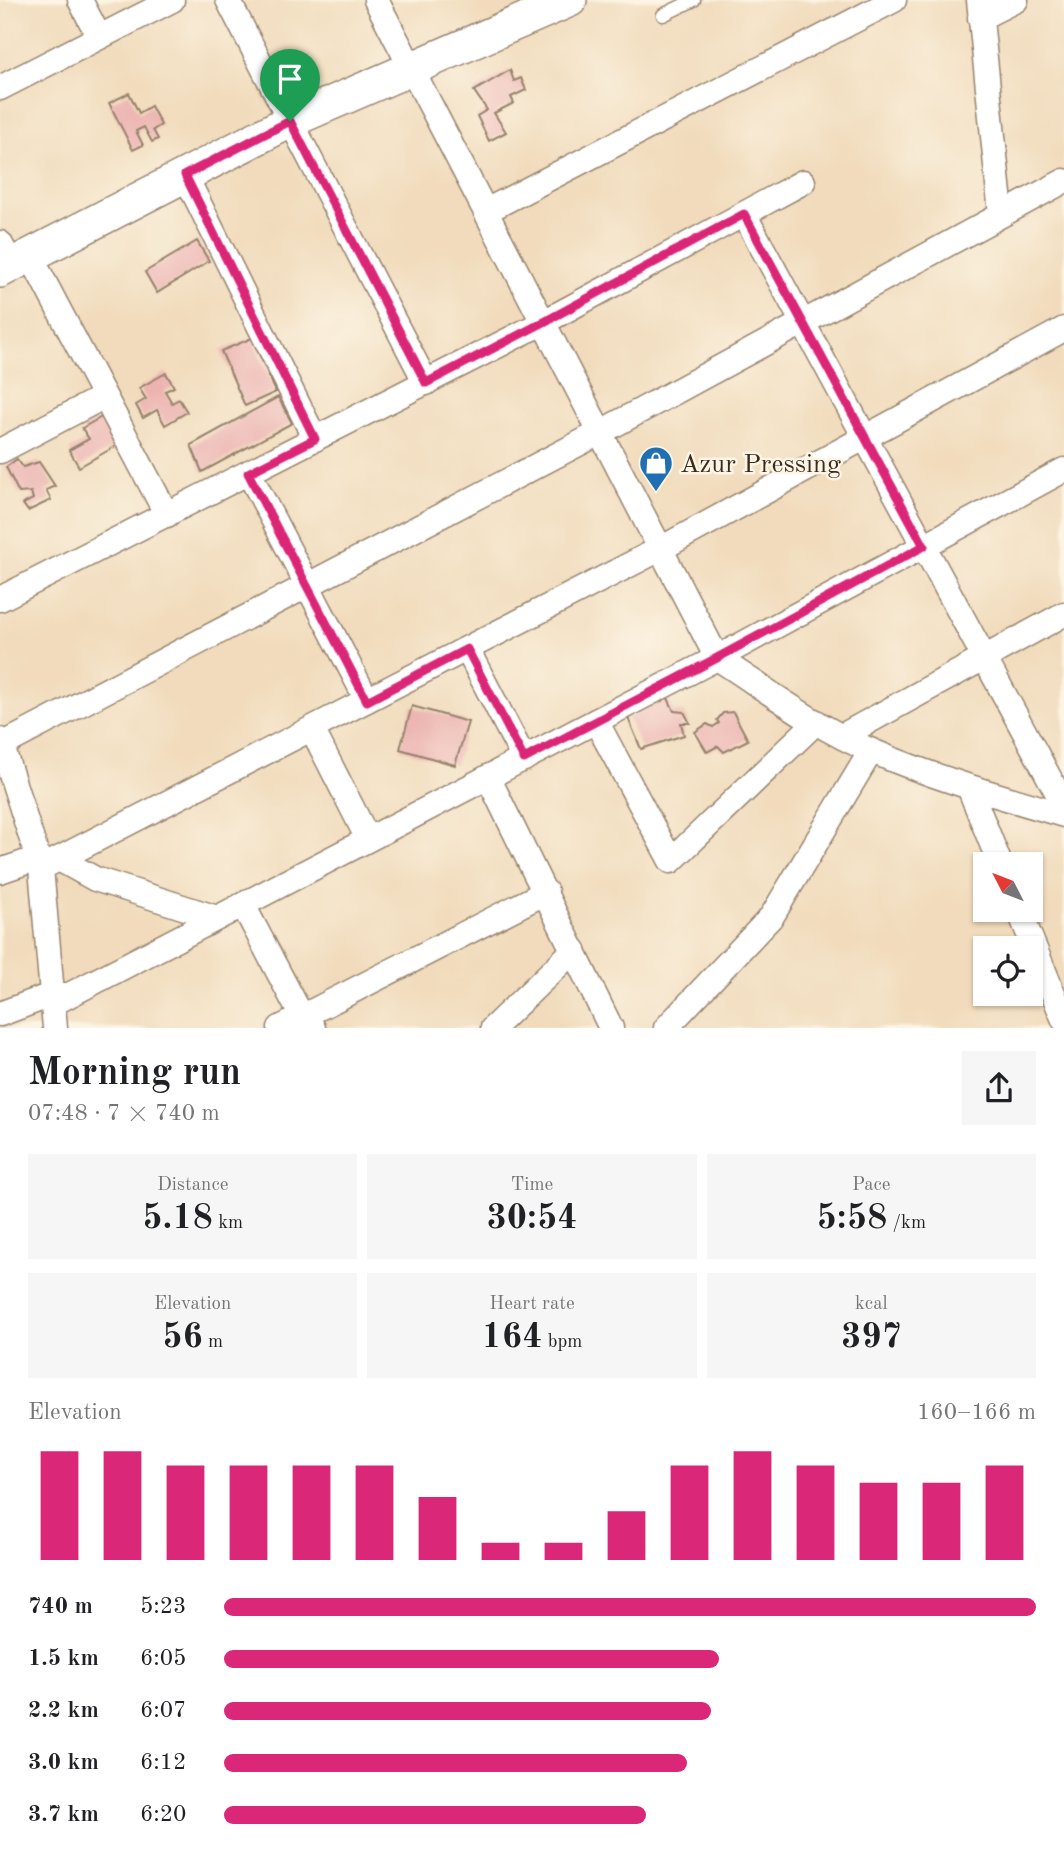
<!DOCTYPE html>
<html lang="en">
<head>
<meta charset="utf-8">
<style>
	:root { --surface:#fff; --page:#f6f6f6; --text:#202124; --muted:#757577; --accent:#db2777 }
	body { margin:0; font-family:"Old Standard TT",serif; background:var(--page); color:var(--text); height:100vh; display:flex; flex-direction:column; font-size:26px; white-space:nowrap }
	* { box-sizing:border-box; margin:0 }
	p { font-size:23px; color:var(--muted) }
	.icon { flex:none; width:38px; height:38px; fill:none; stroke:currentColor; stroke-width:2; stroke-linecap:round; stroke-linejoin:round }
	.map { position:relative; height:1028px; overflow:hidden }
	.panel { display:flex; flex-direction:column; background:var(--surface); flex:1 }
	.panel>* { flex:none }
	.needle { width:46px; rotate:312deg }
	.fabs { position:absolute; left:973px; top:852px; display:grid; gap:14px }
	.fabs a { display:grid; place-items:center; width:70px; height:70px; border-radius:0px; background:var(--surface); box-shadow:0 2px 5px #0004; font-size:35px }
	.pin { position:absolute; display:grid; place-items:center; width:60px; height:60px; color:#fff; margin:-72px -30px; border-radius:50% 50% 50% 0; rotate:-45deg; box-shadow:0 0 7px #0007 }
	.pin .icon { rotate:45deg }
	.round { display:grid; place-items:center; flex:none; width:74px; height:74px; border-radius:0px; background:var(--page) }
	.overview { display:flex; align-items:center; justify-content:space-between; height:119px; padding:0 28px }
	h1 { font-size:38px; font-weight:700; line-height:52px }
	.metrics { display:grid; grid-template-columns:repeat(3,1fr); gap:10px; height:119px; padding:7px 28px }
	.metrics div { display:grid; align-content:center; border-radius:0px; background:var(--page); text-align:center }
	.metrics b { font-size:35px; font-weight:700 }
	.metrics small { font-size:19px; font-weight:400 }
	.metrics p { font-size:19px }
	.chart { height:196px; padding:14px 28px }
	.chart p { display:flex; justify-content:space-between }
	.chart svg { width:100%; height:126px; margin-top:7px; stroke:var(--accent); stroke-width:6 }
	ul { padding:0 28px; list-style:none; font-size:23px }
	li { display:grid; grid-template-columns:112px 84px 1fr; align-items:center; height:52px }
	li i { height:18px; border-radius:9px; background:var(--accent) }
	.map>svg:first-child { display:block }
	.building { fill:#ecb3b0 }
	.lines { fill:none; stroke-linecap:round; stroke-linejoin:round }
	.lane-casing { stroke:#96826d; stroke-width:15 }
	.street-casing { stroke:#96826d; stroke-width:27 }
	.secondary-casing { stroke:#96826d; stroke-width:36 }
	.lane { stroke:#fff; stroke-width:12 }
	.street { stroke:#fff; stroke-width:24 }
	.secondary { stroke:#fff; stroke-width:33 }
	.route-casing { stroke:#fff; stroke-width:14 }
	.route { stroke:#db2777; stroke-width:9 }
	.labels { text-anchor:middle; stroke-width:5; stroke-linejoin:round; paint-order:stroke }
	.poi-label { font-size:26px; fill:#3b2a1e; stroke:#fcf5e5; text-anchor:start }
</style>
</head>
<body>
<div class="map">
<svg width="1064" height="1028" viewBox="0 0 1064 1028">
	<rect width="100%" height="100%" fill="#fcf5e5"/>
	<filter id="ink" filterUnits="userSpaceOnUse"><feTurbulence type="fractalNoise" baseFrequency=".0143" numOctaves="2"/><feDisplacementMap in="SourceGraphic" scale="14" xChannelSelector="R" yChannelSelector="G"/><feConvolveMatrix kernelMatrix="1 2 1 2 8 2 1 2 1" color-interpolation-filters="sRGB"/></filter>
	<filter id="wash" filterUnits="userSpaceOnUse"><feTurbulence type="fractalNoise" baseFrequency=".00686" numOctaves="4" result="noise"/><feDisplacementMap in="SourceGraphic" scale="28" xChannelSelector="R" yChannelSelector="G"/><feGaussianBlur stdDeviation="1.57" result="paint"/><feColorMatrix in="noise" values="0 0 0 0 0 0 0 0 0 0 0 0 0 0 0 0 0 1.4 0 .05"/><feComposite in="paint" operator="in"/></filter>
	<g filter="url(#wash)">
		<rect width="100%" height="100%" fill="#f1dbbc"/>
		<g id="blocks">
			<!-- building -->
			<g class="building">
				<polygon points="510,70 514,81 521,78 526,90 511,97 514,103 494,113 506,132 489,141 477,116 487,110 474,91"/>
				<polygon points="129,93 139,113 151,106 161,125 153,130 158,139 152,142 144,127 136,131 143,145 133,150 109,103"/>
				<polygon points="197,241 209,261 157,293 145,272"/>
				<polygon points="252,338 276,392 245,406 221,351"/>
				<polygon points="166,373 174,387 165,391 172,403 179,399 187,412 165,425 157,410 143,418 136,405 146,399 139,388"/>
				<polygon points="278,397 292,423 202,472 191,445"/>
				<polygon points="107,414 123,442 79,467 69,450 89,439 82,428"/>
				<polygon points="17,459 23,467 39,462 55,486 46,490 51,500 28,511 23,504 33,499 31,492 19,493 6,467"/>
				<polygon points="667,696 674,711 684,712 690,723 681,723 684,735 641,749 628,718"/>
				<polygon points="412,706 468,722 455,765 400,749"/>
				<polygon points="733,712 748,740 724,752 718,746 707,752 695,732 707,724 713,727 719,723 717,720 723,713"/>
			</g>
		</g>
	</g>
	<g filter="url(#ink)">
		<use href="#blocks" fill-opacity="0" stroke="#96826d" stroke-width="2"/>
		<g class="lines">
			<!-- lane casing -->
			<g class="lane-casing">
				<polyline id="lane" points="663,15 694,0"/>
			</g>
			<!-- street casing -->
			<g class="street-casing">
				<g id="street">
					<polyline points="80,0 99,37"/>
					<polyline points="228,0 426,383"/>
					<path d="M 376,0 L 717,658 C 767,690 817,728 872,751 C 934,778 999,796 1064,815"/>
					<polyline points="979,0 1001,214"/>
					<polyline points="980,18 1016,0"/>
					<polyline points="0,88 172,0"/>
					<polyline points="185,175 315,439"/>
					<polyline points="486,211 894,0"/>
					<polyline points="744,214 1064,805"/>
					<polyline points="0,243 12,265"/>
					<polyline points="30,255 167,515"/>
					<polyline points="0,451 103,397"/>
					<polyline points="249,473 367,700"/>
					<polyline points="0,599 544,322 803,182"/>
					<polyline points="467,649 524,759"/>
					<polyline points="596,721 671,861 816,722"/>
					<polyline points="312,729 368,839"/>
					<polyline points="842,736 1064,614"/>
					<polyline points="0,740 41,868 55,1028"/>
					<polyline points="2,745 601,432 1064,181"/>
					<polyline points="488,777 611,1028"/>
					<polyline points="969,787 1000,864"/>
					<polyline points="59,859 95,879 217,918"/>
					<polyline points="41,868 662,548 1064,329"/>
					<polyline points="0,871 38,858"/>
					<polyline points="243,905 302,1017 313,1028"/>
					<polyline points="1019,910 1064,1020"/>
					<polyline points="52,1004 717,658 1064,470"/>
					<polyline points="0,1014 51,995"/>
					<polyline points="280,1028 546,892"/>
					<polyline points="493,1028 574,950"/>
					<polyline points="666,1028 772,916 871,751"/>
				</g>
			</g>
			<!-- secondary casing -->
			<g class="secondary-casing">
				<polyline id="secondary" points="0,271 290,121 570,0"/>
			</g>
			<!-- lane -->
			<use href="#lane" class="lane"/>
			<!-- street -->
			<use href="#street" class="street"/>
			<!-- secondary -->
			<use href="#secondary" class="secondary"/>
		</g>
	</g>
	<g class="lines" filter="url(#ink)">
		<!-- route casing -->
		<g class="route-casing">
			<polygon id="route" points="290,121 426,383 544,322 744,214 924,546 717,658 524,759 467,649 367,701 248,473 315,439 185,175"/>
		</g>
		<!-- route -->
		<use href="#route" class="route"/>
	</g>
	<!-- icons -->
	<defs>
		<g id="shop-pin" transform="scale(1.75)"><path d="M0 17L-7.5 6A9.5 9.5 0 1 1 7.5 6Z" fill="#1f6fb2" stroke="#fcf5e5"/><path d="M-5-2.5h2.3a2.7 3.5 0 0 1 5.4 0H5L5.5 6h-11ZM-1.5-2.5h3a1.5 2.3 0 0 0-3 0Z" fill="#fff"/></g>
	</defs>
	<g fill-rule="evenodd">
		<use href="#shop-pin" x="656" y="463"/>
	</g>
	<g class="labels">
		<!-- poi labels -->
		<g class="poi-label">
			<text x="680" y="472">Azur Pressing</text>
		</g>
	</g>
</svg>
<div class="fabs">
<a><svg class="needle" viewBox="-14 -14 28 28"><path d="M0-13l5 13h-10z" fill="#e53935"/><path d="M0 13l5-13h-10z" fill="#757577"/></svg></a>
<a><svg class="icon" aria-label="locate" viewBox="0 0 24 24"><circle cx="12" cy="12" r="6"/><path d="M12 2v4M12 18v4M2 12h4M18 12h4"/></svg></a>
</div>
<div class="pin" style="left:290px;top:121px;background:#1e9e55"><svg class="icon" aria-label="arrive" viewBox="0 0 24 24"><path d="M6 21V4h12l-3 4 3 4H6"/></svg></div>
</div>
<section class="panel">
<div class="overview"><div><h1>Morning run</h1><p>07:48 · 7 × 740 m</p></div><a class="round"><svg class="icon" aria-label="share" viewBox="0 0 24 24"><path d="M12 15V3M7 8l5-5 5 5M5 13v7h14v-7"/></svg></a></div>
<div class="metrics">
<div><p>Distance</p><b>5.18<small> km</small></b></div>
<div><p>Time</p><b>30:54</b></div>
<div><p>Pace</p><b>5:58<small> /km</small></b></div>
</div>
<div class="metrics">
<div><p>Elevation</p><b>56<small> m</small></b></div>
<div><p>Heart rate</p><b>164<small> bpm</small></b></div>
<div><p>kcal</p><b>397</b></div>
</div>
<div class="chart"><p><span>Elevation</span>160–166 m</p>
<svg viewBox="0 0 160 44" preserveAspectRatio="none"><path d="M5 44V6M15 44V6M25 44V11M35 44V11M45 44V11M55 44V11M65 44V22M75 44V38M85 44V38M95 44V27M105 44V11M115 44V6M125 44V11M135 44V17M145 44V17M155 44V11"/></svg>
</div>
<ul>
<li><b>740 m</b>5:23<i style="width:100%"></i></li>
<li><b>1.5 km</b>6:05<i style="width:61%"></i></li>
<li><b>2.2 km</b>6:07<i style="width:60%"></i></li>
<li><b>3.0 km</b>6:12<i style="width:57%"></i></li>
<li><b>3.7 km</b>6:20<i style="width:52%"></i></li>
</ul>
</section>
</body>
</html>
